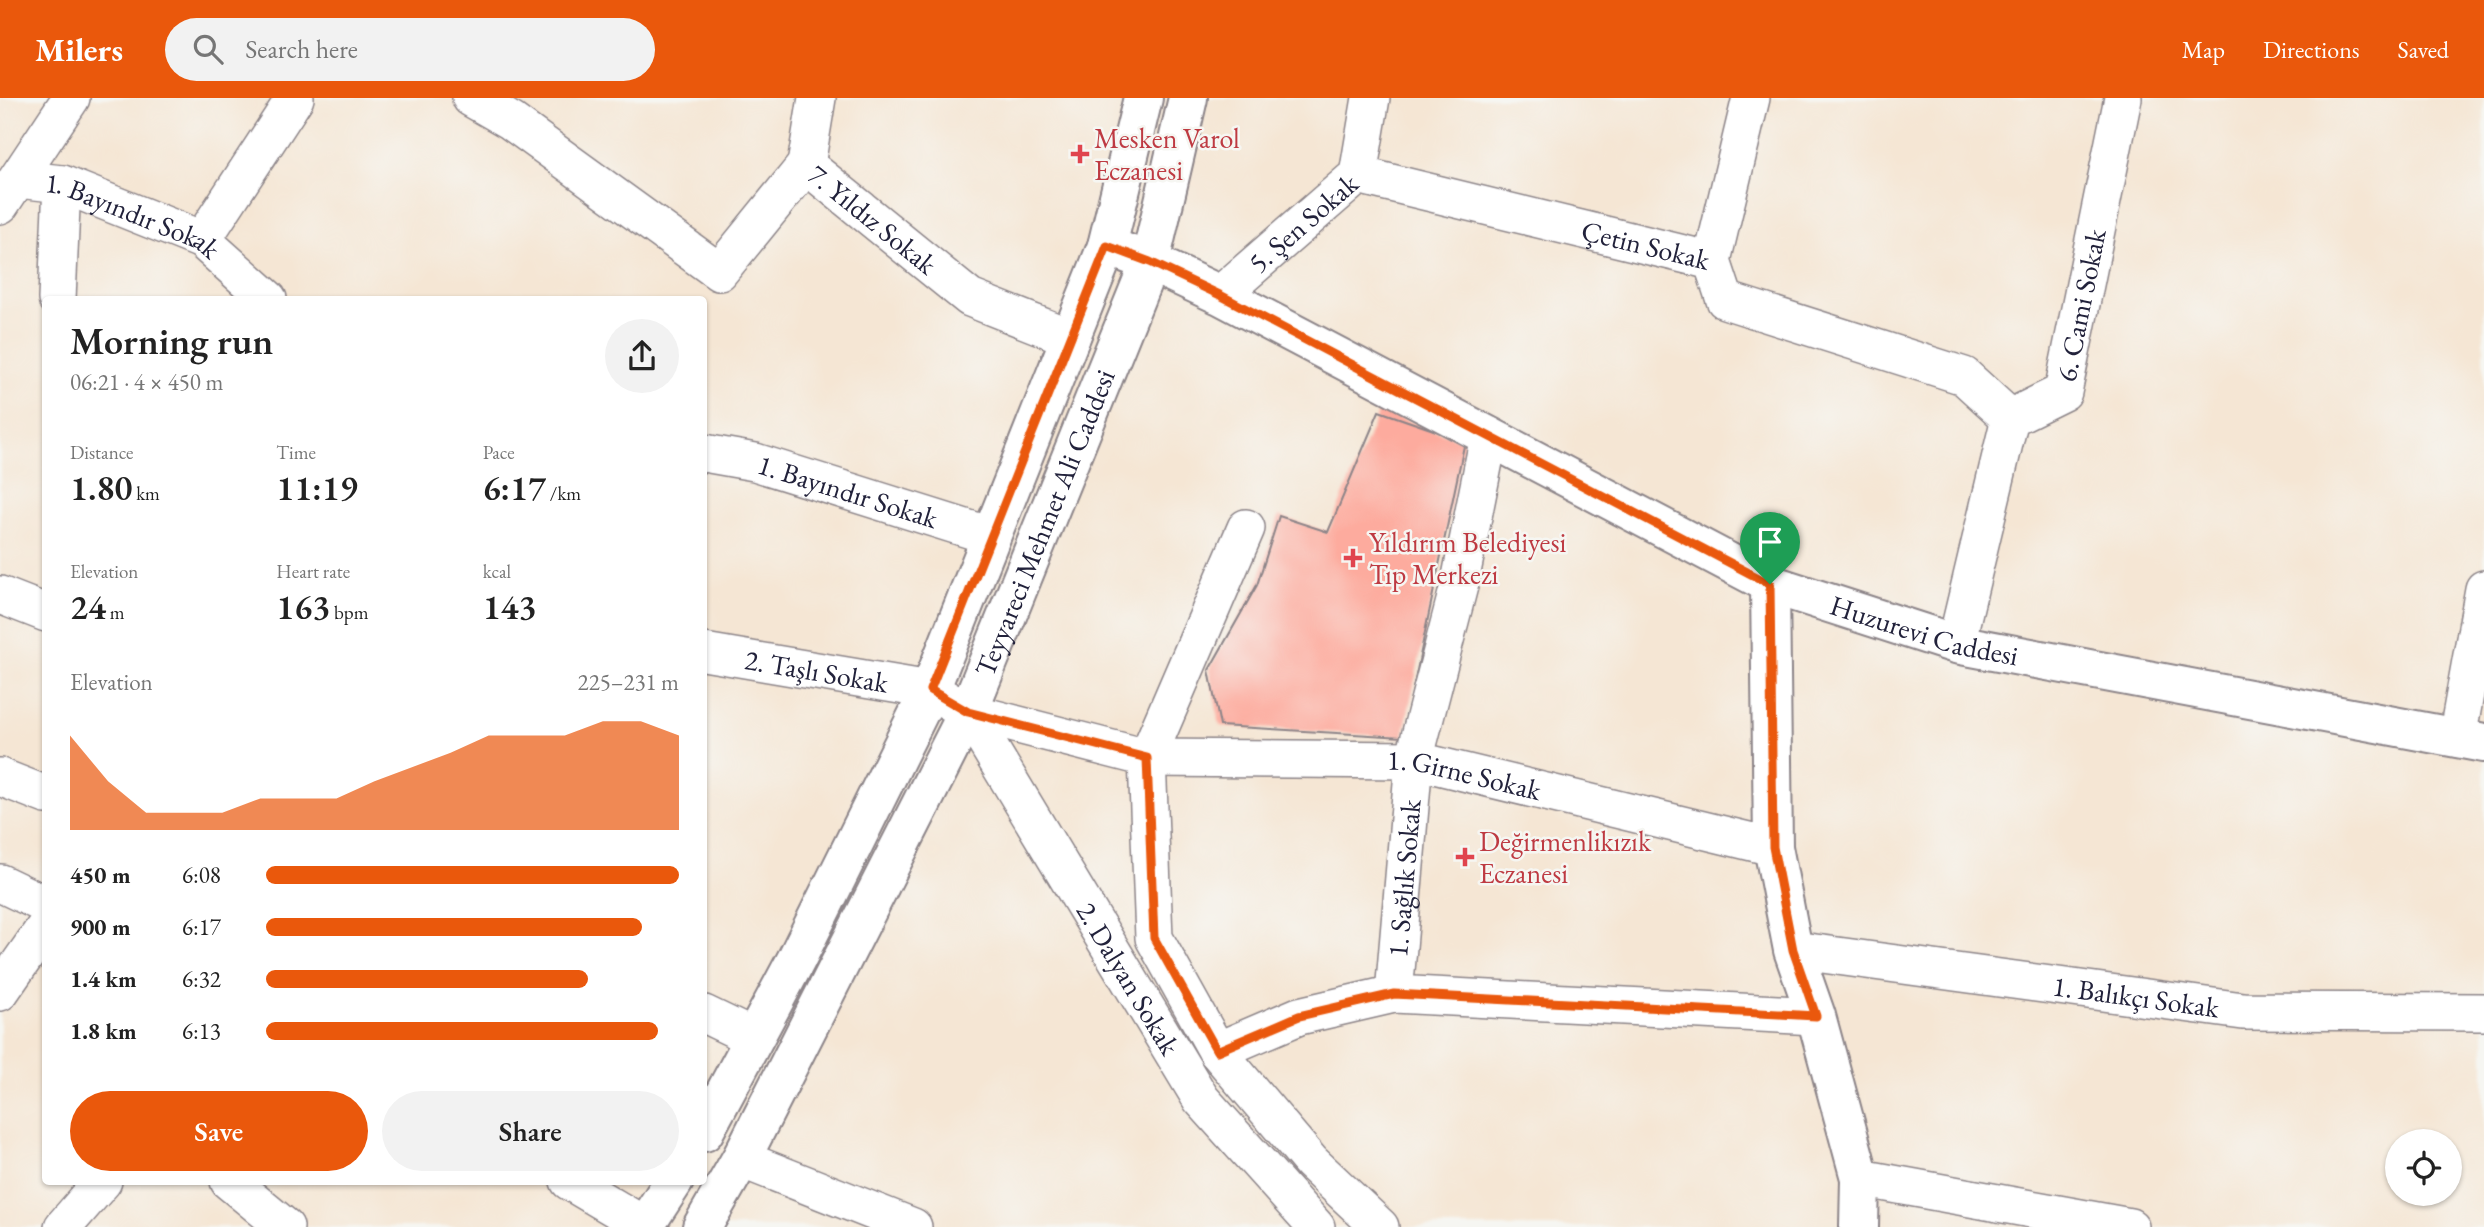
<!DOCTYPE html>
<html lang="en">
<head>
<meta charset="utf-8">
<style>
	:root { --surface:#fff; --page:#f2f2f2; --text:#222; --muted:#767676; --accent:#ea580c }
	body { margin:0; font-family:"EB Garamond",serif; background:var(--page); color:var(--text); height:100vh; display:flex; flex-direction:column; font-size:26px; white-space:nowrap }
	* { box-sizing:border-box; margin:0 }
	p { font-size:23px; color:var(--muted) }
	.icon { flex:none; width:38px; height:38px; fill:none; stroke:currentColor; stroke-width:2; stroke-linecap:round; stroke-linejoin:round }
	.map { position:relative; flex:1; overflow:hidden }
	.panel { position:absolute; left:42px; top:198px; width:665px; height:889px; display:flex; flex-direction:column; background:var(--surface); border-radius:7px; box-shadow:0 2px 5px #0004 }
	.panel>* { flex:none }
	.controls { position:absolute; left:2385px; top:1031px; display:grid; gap:14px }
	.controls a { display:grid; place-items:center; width:77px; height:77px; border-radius:50%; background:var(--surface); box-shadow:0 2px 5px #0004; font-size:35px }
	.pin { position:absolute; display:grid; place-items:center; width:60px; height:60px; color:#fff; margin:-72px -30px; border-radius:50% 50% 50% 0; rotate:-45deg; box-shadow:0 0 7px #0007 }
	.pin .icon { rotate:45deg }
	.round { display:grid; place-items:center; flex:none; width:74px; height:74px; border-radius:37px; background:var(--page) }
	.headline { display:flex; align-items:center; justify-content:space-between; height:119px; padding:0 28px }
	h1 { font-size:38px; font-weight:600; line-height:52px }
	.metrics { display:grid; grid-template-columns:repeat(3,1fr); gap:10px; height:119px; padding:7px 28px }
	.metrics div { display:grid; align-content:center }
	.metrics b { font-size:35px; font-weight:600 }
	.metrics small { font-size:19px; font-weight:400 }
	.metrics p { font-size:19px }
	.chart { height:196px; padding:14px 28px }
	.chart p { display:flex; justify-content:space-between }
	.chart svg { width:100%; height:126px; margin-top:7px; fill:var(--accent); opacity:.7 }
	.primary-button { display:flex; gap:14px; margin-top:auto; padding:14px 28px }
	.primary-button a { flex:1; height:80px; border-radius:42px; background:var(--accent); color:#fff; font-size:28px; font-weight:600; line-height:80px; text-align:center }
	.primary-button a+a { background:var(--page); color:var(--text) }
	ul { padding:0 28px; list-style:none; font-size:23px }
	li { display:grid; grid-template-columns:112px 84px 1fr; align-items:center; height:52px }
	li i { height:18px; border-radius:9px; background:var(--accent) }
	header { display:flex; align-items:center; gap:42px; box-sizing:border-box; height:98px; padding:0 35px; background:var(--accent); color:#fff }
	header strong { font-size:33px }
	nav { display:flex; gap:38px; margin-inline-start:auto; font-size:24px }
	.search { width:490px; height:63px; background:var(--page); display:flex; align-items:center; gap:18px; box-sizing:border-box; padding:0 24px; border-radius:38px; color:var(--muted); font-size:26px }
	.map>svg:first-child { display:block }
	.building { fill:#fdab9e }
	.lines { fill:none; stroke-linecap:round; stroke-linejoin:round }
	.street-casing { stroke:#8c8488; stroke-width:40 }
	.secondary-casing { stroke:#8c8488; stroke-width:42 }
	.primary-casing { stroke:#8c8488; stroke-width:42 }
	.street { stroke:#fff; stroke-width:37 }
	.secondary { stroke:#fff; stroke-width:38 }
	.primary { stroke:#fff; stroke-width:38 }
	.route-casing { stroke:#fff; stroke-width:14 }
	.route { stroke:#ea580c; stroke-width:9 }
	.health-dot { fill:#e0444e; stroke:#f6f6f2; stroke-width:2.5 }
	.labels { text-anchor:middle; stroke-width:5; stroke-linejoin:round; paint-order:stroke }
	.health-label { font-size:28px; fill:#be3a42; stroke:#f6f6f2; text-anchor:start }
	.street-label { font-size:28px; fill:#22223b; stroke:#f6f6f2 }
</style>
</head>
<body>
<header>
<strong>Milers</strong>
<div class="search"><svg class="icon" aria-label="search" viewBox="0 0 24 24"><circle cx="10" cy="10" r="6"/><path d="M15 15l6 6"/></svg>Search here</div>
<nav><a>Map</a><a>Directions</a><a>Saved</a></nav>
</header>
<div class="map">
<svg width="2484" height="1129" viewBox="0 0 2484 1129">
	<rect width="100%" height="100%" fill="#f6f6f2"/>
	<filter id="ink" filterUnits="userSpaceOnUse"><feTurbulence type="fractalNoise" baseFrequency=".0143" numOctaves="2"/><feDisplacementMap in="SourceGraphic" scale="14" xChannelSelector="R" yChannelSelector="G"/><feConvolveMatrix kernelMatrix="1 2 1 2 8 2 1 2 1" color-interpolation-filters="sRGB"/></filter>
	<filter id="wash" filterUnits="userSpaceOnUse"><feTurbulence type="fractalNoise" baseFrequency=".00686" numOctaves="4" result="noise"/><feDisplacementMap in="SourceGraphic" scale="28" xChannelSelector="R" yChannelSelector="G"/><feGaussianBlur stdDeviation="1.57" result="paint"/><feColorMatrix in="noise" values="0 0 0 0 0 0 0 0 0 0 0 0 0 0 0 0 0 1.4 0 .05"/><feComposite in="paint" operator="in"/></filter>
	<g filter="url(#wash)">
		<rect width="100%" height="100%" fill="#f5e6d4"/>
		<g id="blocks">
			<!-- building -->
			<polygon class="building" points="1379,313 1465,343 1403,639 1220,628 1209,572 1257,487 1279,418 1328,434"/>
		</g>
	</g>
	<g filter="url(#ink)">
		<use href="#blocks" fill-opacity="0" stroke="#8c8488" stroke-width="2"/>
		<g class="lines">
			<!-- street casing -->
			<g class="street-casing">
				<g id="street">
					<path id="s1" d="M 471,0 L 511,23 L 719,174 L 806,67 L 970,200 L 1071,240"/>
					<polyline points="806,67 817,0"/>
					<path id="s2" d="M 1358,77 L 1712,163 L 1725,202 L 1964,278 L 2010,320"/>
					<path id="s3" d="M 18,81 L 62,86 L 202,142 L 268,201"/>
					<polyline points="0,107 71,0"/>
					<polyline points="202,142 295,0"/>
					<polyline points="1712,163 1751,0"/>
					<path id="s4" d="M 1220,197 L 1358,77 L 1371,0"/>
					<polyline points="57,201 62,86"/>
					<path id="s5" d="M 704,355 L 755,364 L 991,438"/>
					<path id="s6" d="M 1246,430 L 1147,660 L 1414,662 L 1773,749"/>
					<polyline points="0,497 46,515"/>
					<path id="s7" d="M 1956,546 L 2010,320 L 2063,294 L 2123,0"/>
					<path id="s8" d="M 704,554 L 930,592 L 968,614 L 1201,1001 L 1316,1129"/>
					<polyline points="968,614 1147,660 1154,840 1217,953 1311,1064 1380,1129"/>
					<polyline points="2457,640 2484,491"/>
					<polyline points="0,679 46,697"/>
					<polyline points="0,785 46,807"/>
					<path id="s9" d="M 1793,852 L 2243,913 L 2484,914"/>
					<polyline points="0,894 46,828"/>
					<path id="s10" d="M 1394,896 L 1414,662 L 1460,484 L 1489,338"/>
					<polyline points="704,916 754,940"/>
					<polyline points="1217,953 1299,918 1394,896 1816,918"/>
					<polyline points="741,1061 913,1129"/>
					<polyline points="1860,1080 2130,1129"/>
					<polyline points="229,1083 285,1129"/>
					<polyline points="569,1083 645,1128"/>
					<polyline points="63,1129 103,1083"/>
				</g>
			</g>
			<!-- secondary casing -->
			<g class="secondary-casing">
				<g id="secondary">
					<path id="s11" d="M 1107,148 L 1150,164 L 1220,197 L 1770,486 L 1956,546 L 2484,645"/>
					<polyline points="1770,486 1773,749 1793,852 1816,918 1860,1080 1859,1129"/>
				</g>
			</g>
			<!-- primary casing -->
			<g class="primary-casing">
				<g id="primary">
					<polyline points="704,1034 796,862 930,592 1107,148 1143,0"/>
					<polyline points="644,1129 674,1083"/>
					<path id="s12" d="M 702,1129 L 741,1061 L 968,614 L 1150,164 L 1188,0"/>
				</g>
			</g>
			<!-- street -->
			<use href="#street" class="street"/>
			<!-- secondary -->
			<use href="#secondary" class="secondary"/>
			<!-- primary -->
			<use href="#primary" class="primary"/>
		</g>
	</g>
	<g class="lines" filter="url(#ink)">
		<!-- route casing -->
		<g class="route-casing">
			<polygon id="route" points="1107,148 1150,164 1220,197 1770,486 1773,749 1793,852 1816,918 1394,896 1299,918 1217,953 1154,840 1147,660 968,614 930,592"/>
		</g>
		<!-- route -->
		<use href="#route" class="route"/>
	</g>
	<!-- markers -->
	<g class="health-dot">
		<path d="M1076.5 45.5h7v7h7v7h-7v7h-7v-7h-7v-7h7z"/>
		<path d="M1349.5 449.5h7v7h7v7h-7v7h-7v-7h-7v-7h7z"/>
		<path d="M1461.5 748.5h7v7h7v7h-7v7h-7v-7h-7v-7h7z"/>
	</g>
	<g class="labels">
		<!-- health labels -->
		<g class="health-label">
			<text x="1094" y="50">Mesken Varol<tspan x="1094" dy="32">Eczanesi</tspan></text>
			<text x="1369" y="454">Yıldırım Belediyesi<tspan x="1369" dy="32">Tıp Merkezi</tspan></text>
			<text x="1479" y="753">Değirmenlikızık<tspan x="1479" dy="32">Eczanesi</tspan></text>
		</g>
		<!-- street labels -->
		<g class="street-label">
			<text dy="10" stroke="none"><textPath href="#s3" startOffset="121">1. Bayındır Sokak</textPath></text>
			<text dy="10" stroke="none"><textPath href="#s4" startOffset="110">5. Şen Sokak</textPath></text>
			<text dy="10" stroke="none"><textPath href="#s1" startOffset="527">7. Yıldız Sokak</textPath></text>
			<text dy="10" stroke="none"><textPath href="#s2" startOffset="296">Çetin Sokak</textPath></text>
			<text dy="10" stroke="none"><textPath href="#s7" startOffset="380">6. Cami Sokak</textPath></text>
			<text dy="10" stroke="none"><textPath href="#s5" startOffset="149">1. Bayındır Sokak</textPath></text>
			<text dy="10" stroke="none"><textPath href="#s12" startOffset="784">Teyyareci Mehmet Ali Caddesi</textPath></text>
			<text dy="10" stroke="none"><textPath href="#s11" startOffset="906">Huzurevi Caddesi</textPath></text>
			<text dy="10" stroke="none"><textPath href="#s8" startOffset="114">2. Taşlı Sokak</textPath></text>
			<text dy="10" stroke="none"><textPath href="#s6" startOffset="569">1. Girne Sokak</textPath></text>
			<text dy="10" stroke="none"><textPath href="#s10" startOffset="116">1. Sağlık Sokak</textPath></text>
			<text dy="10" stroke="none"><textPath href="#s8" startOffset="584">2. Dalyan Sokak</textPath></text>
			<text dy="10" stroke="none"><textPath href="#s9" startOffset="346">1. Balıkçı Sokak</textPath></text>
		</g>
	</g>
</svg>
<div class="controls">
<a><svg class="icon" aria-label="locate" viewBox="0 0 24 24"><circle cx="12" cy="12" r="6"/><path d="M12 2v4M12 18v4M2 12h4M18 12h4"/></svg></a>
</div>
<div class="pin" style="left:1770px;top:486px;background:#1e9e55"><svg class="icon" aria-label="arrive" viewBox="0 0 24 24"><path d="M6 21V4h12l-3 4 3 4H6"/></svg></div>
<section class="panel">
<div class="headline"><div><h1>Morning run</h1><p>06:21 · 4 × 450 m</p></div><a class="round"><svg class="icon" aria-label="share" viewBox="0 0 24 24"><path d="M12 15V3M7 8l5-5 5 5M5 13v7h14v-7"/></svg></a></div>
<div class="metrics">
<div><p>Distance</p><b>1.80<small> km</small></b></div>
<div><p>Time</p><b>11:19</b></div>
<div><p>Pace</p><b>6:17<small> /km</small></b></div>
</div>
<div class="metrics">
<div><p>Elevation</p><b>24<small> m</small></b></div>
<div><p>Heart rate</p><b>163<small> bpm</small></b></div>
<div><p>kcal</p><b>143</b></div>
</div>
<div class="chart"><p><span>Elevation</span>225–231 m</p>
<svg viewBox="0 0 160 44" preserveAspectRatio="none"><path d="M0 44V11L10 27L20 38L30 38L40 38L50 33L60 33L70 33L80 27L90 22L100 17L110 11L120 11L130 11L140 6L150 6L160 11V44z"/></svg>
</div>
<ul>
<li><b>450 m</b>6:08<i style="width:100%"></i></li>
<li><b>900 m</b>6:17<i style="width:91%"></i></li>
<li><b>1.4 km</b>6:32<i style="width:78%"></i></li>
<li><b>1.8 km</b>6:13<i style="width:95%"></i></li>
</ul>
<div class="primary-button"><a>Save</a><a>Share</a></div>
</section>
</div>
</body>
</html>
